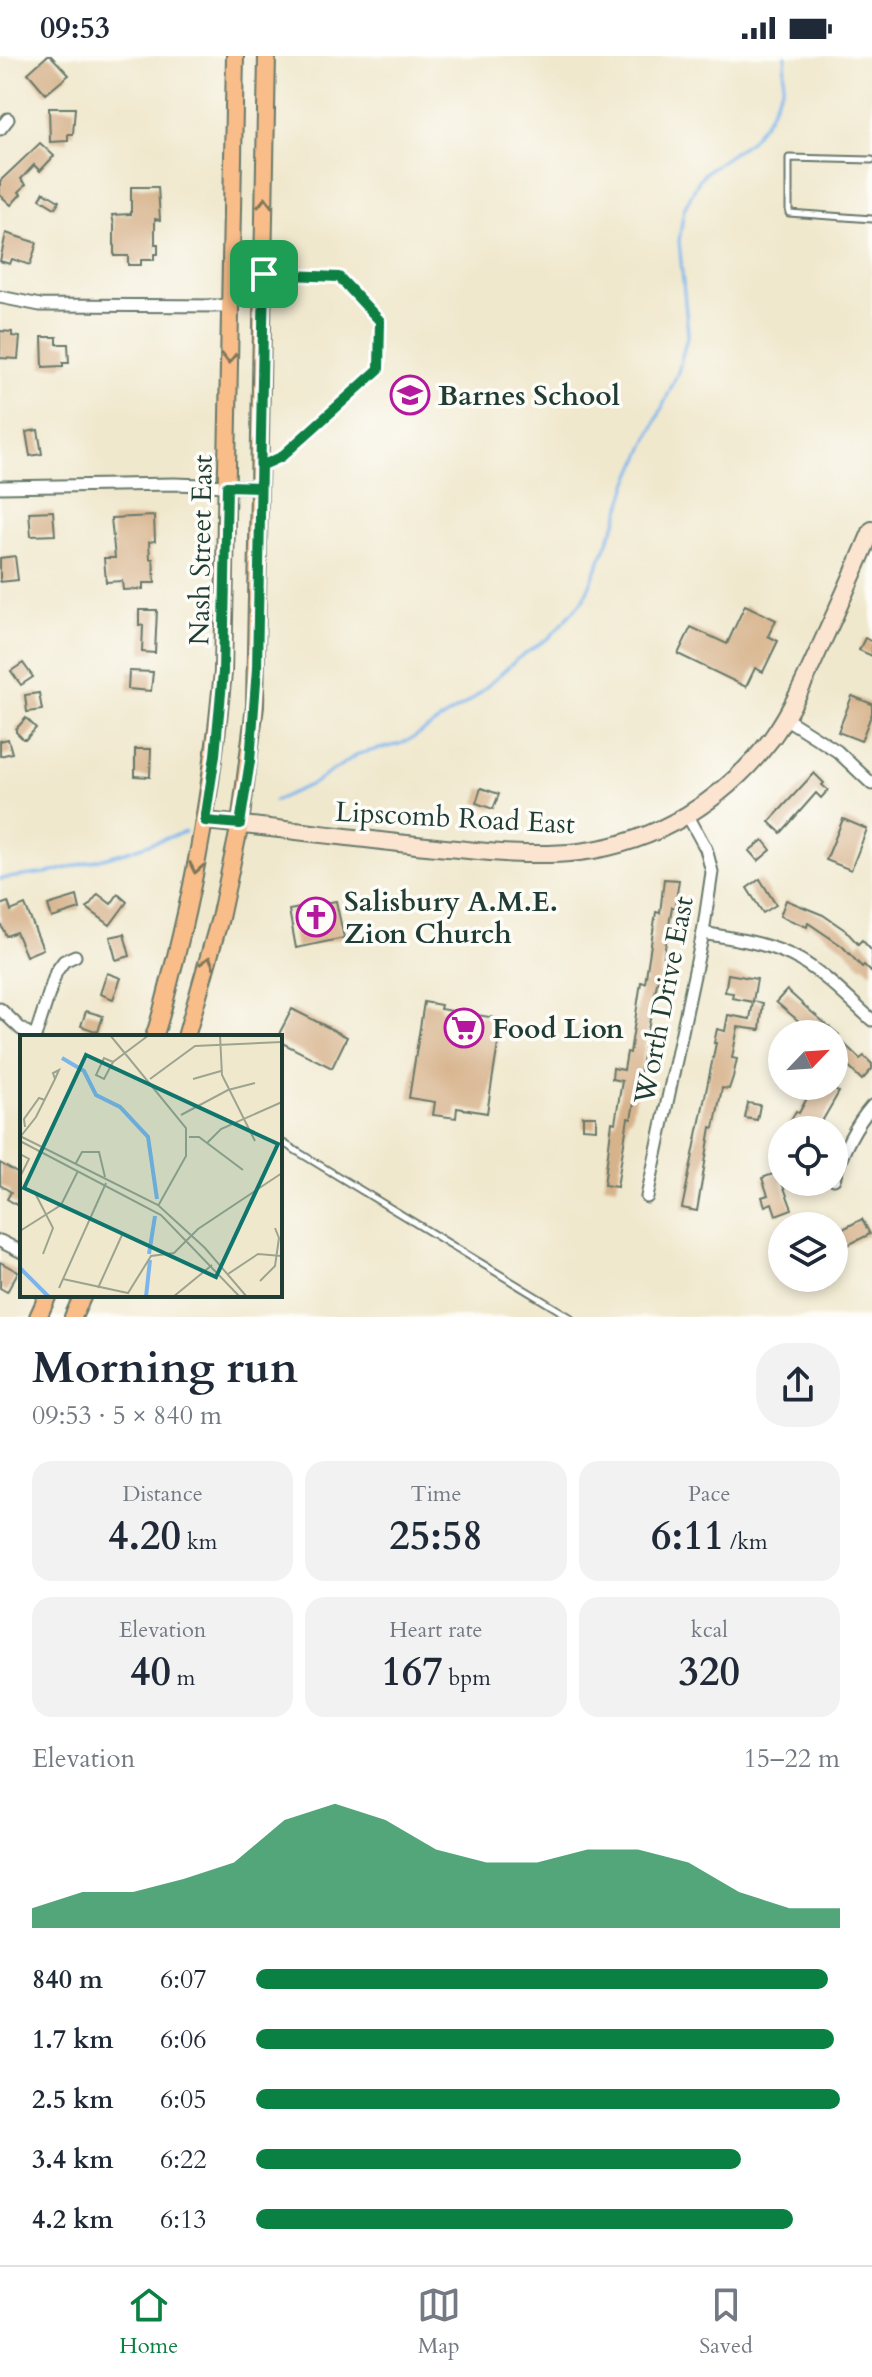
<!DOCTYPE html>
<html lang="en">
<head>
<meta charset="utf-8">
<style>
	:root { --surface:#fff; --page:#f2f2f3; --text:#1f2937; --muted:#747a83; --line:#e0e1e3; --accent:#0b8043 }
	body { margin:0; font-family:Cardo,serif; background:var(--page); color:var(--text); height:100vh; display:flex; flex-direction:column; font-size:30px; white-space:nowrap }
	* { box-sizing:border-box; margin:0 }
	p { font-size:26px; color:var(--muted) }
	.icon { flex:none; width:44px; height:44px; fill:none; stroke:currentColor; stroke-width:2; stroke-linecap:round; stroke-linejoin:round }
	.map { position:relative; height:1261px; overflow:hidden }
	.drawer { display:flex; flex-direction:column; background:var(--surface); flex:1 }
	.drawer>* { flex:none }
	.needle { width:52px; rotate:65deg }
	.fabs { position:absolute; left:768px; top:964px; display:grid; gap:16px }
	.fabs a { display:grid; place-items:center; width:80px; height:80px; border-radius:50%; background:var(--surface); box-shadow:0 4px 12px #0003; font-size:40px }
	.pin { position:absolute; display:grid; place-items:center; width:68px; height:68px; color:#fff; margin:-34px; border-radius:16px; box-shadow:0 4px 12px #0006 }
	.round { display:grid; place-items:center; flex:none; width:84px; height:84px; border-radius:32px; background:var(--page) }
	.overview { display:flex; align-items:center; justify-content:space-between; height:136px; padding:0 32px }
	h1 { font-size:44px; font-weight:700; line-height:60px }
	.stats { display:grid; grid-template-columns:repeat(3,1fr); gap:12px; height:136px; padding:8px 32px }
	.stats div { display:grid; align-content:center; border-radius:20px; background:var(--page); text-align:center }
	.stats b { font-size:40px; font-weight:700 }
	.stats small { font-size:22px; font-weight:400 }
	.stats p { font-size:22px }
	.chart { height:224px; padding:16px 32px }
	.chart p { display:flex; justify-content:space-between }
	.chart svg { width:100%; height:144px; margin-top:8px; fill:var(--accent); opacity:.7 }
	ul { padding:0 32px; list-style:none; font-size:26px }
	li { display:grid; grid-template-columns:128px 96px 1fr; align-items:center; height:60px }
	li i { height:20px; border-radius:10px; background:var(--accent) }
	.status { display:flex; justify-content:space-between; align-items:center; height:56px; padding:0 40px; background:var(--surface); direction:ltr }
	.status svg { height:22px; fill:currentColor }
	.tab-bar { display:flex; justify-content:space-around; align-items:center; height:112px; border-top:2px solid var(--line); background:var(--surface); font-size:22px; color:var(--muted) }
	.tab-bar a { display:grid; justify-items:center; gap:4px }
	.tab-bar .active { color:var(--accent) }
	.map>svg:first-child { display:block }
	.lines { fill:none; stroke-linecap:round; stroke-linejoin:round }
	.stream { stroke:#7cb5ec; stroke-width:3 }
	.building { fill:#d7b38c }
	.lane-casing { stroke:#68796a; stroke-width:9 }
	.street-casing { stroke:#68796a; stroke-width:15 }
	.secondary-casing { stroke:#68796a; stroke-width:20 }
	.primary-casing { stroke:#68796a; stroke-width:20 }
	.lane { stroke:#fff; stroke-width:5 }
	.street { stroke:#fff; stroke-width:11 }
	.secondary { stroke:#fce5d0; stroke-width:16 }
	.primary { stroke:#f8bd89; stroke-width:16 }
	.oneway { stroke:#81775a }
	.route-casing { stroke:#fff; stroke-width:16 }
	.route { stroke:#0b8043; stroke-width:10 }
	.labels { text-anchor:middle; stroke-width:7; stroke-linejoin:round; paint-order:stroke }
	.poi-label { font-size:28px; font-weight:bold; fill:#1f3d34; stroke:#fdfcf7; text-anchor:start }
	.street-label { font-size:28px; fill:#1f3d34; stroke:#fdfcf7 }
	.inset-river { fill:none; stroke:#7cb5ec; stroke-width:4 }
	.inset-road { fill:none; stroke:#9ca490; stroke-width:2 }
	.view { fill:#0f766e; fill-opacity:0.15; stroke:#0f766e; stroke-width:4 }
	.inset-edge { fill:none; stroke:#1f3d34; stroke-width:4 }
</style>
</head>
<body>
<div class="status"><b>09:53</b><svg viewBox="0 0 49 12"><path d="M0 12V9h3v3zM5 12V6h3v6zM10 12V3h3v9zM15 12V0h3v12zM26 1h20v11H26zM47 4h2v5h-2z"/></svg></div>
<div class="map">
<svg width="872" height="1261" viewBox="0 0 872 1261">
	<rect width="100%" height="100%" fill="#fdfcf7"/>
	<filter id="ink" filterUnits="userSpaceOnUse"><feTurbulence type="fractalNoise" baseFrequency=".0125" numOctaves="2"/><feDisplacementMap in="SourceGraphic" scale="16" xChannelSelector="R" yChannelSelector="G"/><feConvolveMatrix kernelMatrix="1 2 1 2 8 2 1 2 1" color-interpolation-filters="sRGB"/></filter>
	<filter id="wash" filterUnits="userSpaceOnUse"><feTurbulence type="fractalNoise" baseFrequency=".006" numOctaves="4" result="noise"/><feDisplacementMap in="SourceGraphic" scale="32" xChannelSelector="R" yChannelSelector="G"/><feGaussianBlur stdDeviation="1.8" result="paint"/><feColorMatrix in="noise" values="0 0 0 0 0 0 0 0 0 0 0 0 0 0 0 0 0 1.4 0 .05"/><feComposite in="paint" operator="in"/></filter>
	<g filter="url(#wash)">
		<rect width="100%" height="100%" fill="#f0e8cd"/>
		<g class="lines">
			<!-- stream -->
			<g class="stream">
				<polyline points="274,745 314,727 358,698 400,688 413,682 473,643 517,603 550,581 584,543 617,464 628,428 678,316 688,277 679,185 684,153 699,124 707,115 750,85 767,63 783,31 786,0"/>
				<polyline points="0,823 53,816 125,796 185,776"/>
			</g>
		</g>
		<g id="blocks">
			<!-- building -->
			<g class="building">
				<polygon points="47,0 51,0 69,19 46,38 28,17"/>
				<polygon points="49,52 75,52 73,78 68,78 68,85 50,86"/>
				<polygon points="40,87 54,100 40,115 34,109 21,123 26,128 19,136 21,138 11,149 0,139 0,125"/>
				<polygon points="131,131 158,131 160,164 155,163 155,188 158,188 158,198 154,198 154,204 141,204 141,209 128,209 128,200 114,200 114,169 112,159 131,158"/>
				<polygon points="44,136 59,145 55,152 40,143"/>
				<polygon points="6,177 37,187 30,209 12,203 10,208 0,205"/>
				<polygon points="0,275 12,276 12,280 20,281 18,303 0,302"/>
				<polygon points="42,281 57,281 57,288 68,288 69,307 63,307 63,310 43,311"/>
				<polygon points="38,374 42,398 30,400 26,376"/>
				<polygon points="53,455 55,479 31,480 29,456"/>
				<polygon points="154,460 155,485 149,486 150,503 153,503 155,527 143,527 143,533 123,534 122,525 106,526 104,502 115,502 111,462"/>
				<polygon points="15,500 18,524 0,526 0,502"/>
				<polygon points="745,549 776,564 768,580 778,585 763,616 755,612 746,631 678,598 691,571 727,588"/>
				<polygon points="139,554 157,554 155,597 142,596 143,569 139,569"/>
				<polygon points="865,582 872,586 872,600 859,594"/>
				<polygon points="23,607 33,621 21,629 11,615"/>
				<polygon points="129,615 153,616 151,635 128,633"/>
				<polygon points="39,637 42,654 27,656 25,639"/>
				<polygon points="852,640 872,648 872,657 861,685 838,676"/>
				<polygon points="26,662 36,672 26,683 23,683 16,676 16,673"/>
				<polygon points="8,683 12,697 0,700 0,685"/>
				<polygon points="135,693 151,693 150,721 135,720"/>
				<polygon points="814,717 824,727 822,729 828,734 821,742 816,737 781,777 769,766"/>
				<polygon points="481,732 499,738 493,753 476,747"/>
				<polygon points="843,763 867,773 851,814 826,804"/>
				<polygon points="763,784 771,794 758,805 749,795"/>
				<polygon points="664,823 679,824 675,851 672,851 660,922 658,922 651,958 631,1063 628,1062 617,1131 604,1129 612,1066 615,1067 622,1025 612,1023 613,1012 624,1014 627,996 630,997 641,926 645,927 656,856 660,857"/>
				<polygon points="760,823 776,849 763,857 747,832"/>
				<polygon points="98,838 111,848 118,838 127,846 110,869 87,852"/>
				<polygon points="77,840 80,853 52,862 48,849"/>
				<polygon points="786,844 823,859 845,874 858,888 862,884 872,895 872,917 864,909 862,911 842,890 808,867 807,871 780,860"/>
				<polygon points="336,845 344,882 296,892 289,854"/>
				<polygon points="8,846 11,855 25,849 43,893 26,900 16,876 6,880 0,867 0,849"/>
				<polygon points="124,878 130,900 116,904 110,881"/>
				<polygon points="107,917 121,922 113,943 100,938"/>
				<polygon points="728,918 757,923 753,945 763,947 761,964 760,974 738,971 732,1002 737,1003 733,1021 729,1033 722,1032 714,1072 711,1071 697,1155 682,1152 716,987 714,987 717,973 725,975 728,959 750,963 753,946 732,942 733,937 725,936"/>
				<polygon points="787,934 808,953 838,978 814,978 776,946"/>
				<polygon points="424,946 441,949 440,953 502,963 487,1057 457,1052 456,1062 433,1059 435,1046 409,1042"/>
				<polygon points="292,953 347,981 332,1012 280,986 280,976"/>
				<polygon points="86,955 103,960 98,976 81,970"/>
				<polygon points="834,978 860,1003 864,1000 872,1008 872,1013 862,1024 834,997"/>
				<polygon points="823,1030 839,1036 817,1074 785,1074 796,1055 799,1057 812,1033 819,1037"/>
				<polygon points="748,1047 760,1049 757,1064 745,1062"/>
				<polygon points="583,1060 596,1060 596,1073 583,1072"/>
				<polygon points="0,1107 22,1120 22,1152 7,1143 11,1136 0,1129"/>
				<polygon points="778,1116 792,1153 776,1159 772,1147 765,1150 762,1141 768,1139 762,1122"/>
				<polygon points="794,1160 815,1170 789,1170"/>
				<polygon points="862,1163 870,1178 844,1191 837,1176"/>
				<polygon points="0,1206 18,1216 7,1236 0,1232"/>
			</g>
		</g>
	</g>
	<g filter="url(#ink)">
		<use href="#blocks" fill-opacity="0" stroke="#68796a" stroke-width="2"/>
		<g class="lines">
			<!-- lane casing -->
			<g class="lane-casing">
				<g id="lane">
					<polyline points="872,104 789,102 789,157 872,163"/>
					<polyline points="262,410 281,401 379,313 380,265 339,221 266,219"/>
					<polyline points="280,1085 570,1261"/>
				</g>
			</g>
			<!-- street casing -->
			<g class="street-casing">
				<g id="street">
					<polyline points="0,73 8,63"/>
					<polyline points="0,241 40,249 230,250"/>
					<polyline points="0,431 174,428 260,431"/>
					<polyline points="785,662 837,695 872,728"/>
					<path d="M 703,877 C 736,883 770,887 800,904 C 826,919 849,944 872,964"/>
					<polyline points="0,953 21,973 35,981 56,916 64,905 75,900"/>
					<path d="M 834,1123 C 842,1096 853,1072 872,1050"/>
					<polyline points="647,1141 703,877 712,816 706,793 688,760"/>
					<polyline points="0,1185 22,1196"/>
				</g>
			</g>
			<!-- secondary casing -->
			<g class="secondary-casing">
				<path id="secondary" d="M 205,765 C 275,772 345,781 416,789 C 469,794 525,802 579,796 C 657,787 725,744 772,682 C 792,654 806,622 820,591 C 838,552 855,514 872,474"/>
			</g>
			<!-- primary casing -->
			<g class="primary-casing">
				<g id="primary">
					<path d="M 154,981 C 163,956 168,930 175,904 C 199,809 214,713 223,616 L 235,0"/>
					<polyline points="186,981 220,862 240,768 255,650 267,0"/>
					<polyline points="38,1261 48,1239"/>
					<polyline points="73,1261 83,1239"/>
				</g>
			</g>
			<!-- lane -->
			<use href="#lane" class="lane"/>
			<!-- street -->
			<use href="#street" class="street"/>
			<!-- secondary -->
			<use href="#secondary" class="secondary"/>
			<!-- primary -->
			<use href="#primary" class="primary"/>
		</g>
		<!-- one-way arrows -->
		<defs><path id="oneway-chevron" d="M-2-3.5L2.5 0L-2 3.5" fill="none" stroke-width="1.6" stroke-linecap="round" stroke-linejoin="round" transform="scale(2)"/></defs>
		<g class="oneway">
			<use href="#oneway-chevron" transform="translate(265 147) rotate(-89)"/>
			<use href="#oneway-chevron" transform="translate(229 302) rotate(91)"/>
			<use href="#oneway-chevron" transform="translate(196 812) rotate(101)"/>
			<use href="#oneway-chevron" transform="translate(208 906) rotate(-75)"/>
		</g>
	</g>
	<g class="lines" filter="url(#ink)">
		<!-- route casing -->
		<g class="route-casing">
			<polyline id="route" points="264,218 260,431 227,430 223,616 215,699 205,765 240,768 250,705 257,612 261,410 281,401 379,313 380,265 339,221 264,218"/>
		</g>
		<!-- route -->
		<use href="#route" class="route"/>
	</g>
	<!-- icons -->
	<defs>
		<g id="school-ring" transform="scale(2)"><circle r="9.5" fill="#fdfcf7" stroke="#b5179e" stroke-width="1.5"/><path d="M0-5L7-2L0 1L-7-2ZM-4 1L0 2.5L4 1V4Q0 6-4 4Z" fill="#b5179e"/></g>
		<g id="church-ring" transform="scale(2)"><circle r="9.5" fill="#fdfcf7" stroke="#b5179e" stroke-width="1.5"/><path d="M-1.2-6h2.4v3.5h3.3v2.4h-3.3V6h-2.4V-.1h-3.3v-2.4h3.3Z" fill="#b5179e"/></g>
		<g id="supermarket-ring" transform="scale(2)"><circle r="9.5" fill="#fdfcf7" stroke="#b5179e" stroke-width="1.5"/><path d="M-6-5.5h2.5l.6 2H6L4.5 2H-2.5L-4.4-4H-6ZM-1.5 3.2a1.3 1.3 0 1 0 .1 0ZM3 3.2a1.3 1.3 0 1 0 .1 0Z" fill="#b5179e"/></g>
	</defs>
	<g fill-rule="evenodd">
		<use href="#school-ring" x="410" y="339"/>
		<use href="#church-ring" x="316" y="861"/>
		<use href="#supermarket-ring" x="464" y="972"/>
	</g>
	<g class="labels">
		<!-- poi labels -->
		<g class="poi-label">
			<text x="438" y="349">Barnes School</text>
			<text x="344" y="855">Salisbury A.M.E.<tspan x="344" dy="32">Zion Church</tspan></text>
			<text x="492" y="982">Food Lion</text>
		</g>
		<!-- street labels -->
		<g class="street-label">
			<text transform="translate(200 494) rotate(-89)" y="10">Nash Street East</text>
			<text transform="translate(455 761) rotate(3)" y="10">Lipscomb Road East</text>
			<text transform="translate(663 944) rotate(-79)" y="10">Worth Drive East</text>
		</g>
	</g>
	<!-- overview -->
	<g transform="translate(20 979)">
		<rect width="262" height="262" fill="#f0e8cd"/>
		<path class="inset-river" d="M 42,23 L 64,36 L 76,60 L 100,72 L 128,102 L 137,164M 129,219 L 135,181M 0,233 L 29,262M 126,262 L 130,225"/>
		<path class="inset-road" d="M 90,0 L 166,93 L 166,121 L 138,171M 200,0 L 202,40 L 235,106M 93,27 L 84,23 L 76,40 L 84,44 L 93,27 L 129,0M 130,44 L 175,11 L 262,7M 173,44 L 201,36M 161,80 L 208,55 L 235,48M 5,92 L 4,84 L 19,63 L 25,65M 0,101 L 138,170 L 185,213 L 227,262M 1,101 L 16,82 L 35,44 L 39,35 L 33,38 L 35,44M 169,102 L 179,102 L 223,135M 0,106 L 141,180 L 220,262M 187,108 L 201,94 L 262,67M 0,119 L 9,124 L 0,142M 56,128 L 62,117 L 79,117 L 85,142M 14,156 L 33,193 L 23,219M 0,196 L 41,170 L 58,136M 208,239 L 238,219 L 262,221M 43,244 L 108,258 L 131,221 L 154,218 L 178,194 L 262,138M 240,246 L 255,231 L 259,203 L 255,193M 39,253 L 86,148M 78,253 L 102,200M 153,262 L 192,230"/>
		<path class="view" d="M 66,20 L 258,109 L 196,242 L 4,153 Z"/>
		<rect width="262" height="262" class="inset-edge"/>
	</g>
</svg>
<div class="fabs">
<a><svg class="needle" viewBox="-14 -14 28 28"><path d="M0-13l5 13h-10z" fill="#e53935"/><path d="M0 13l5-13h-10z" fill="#747a83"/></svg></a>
<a><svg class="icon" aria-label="locate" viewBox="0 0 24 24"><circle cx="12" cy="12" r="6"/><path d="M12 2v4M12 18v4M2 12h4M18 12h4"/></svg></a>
<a><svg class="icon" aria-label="layers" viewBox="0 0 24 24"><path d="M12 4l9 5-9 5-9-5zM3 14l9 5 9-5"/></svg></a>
</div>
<div class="pin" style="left:264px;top:218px;background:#1e9e55"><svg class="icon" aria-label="arrive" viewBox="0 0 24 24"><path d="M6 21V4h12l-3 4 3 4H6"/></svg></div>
</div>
<section class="drawer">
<div class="overview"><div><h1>Morning run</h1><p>09:53 · 5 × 840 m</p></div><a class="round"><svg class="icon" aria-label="share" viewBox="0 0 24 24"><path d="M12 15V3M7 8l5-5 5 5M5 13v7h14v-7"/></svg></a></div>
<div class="stats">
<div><p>Distance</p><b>4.20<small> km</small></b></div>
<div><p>Time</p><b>25:58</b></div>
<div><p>Pace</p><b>6:11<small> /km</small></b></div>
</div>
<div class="stats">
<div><p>Elevation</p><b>40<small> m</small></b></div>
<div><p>Heart rate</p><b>167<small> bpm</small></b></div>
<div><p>kcal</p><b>320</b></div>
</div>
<div class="chart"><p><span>Elevation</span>15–22 m</p>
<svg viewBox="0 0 160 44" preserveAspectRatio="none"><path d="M0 44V38L10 33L20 33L30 29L40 24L50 11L60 6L70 11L80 20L90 24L100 24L110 20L120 20L130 24L140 33L150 38L160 38V44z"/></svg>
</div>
<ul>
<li><b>840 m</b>6:07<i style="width:98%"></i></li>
<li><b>1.7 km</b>6:06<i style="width:99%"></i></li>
<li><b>2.5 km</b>6:05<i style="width:100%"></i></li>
<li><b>3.4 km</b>6:22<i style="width:83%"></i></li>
<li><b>4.2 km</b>6:13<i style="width:92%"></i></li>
</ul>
</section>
<nav class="tab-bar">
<a class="active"><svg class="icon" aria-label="home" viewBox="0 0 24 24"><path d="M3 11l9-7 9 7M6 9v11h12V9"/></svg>Home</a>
<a><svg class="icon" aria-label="map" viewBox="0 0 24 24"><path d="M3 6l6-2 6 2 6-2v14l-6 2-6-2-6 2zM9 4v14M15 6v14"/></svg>Map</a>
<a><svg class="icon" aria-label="saved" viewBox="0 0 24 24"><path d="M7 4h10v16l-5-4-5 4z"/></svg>Saved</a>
</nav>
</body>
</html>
